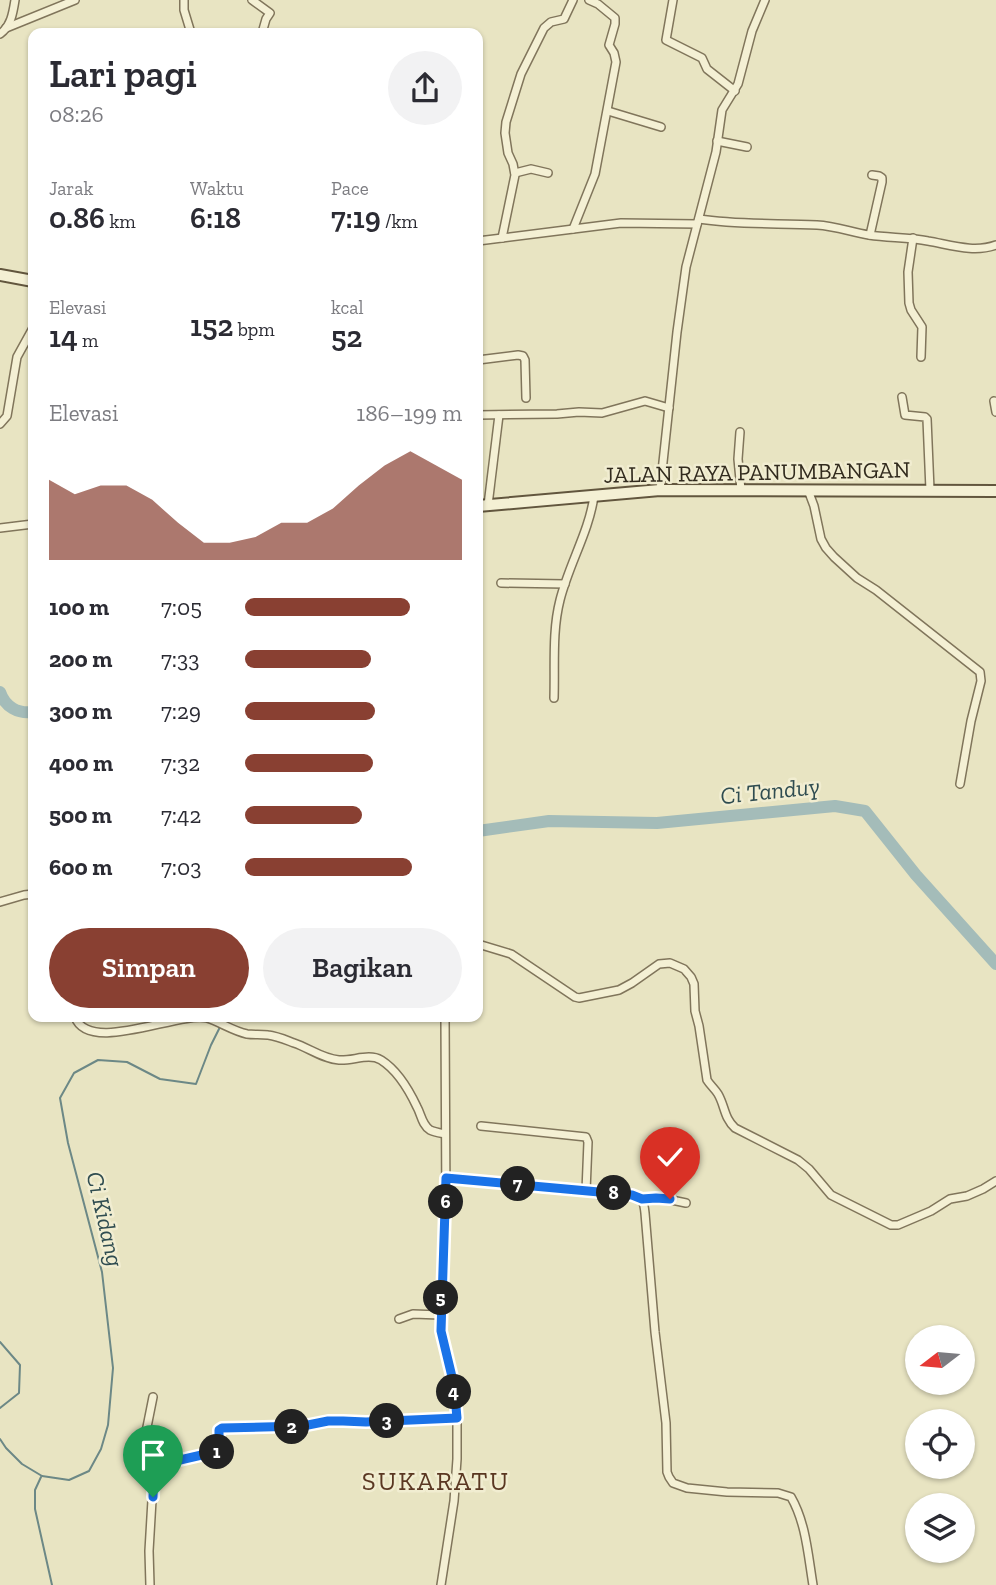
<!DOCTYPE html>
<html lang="id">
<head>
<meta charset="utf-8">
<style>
	:root { --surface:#fff; --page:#f2f2f3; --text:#2b2b33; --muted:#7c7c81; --accent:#894032 }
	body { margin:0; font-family:"Zilla Slab",serif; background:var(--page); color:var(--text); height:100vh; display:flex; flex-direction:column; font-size:26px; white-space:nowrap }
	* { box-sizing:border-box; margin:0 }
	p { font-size:23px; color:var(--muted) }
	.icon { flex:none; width:38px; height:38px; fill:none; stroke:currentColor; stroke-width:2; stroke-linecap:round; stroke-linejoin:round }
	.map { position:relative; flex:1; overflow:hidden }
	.side { position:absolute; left:28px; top:28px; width:455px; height:994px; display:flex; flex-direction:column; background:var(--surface); border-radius:14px; box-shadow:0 2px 5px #0004 }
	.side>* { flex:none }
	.needle { width:46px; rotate:254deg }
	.tools { position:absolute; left:905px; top:1325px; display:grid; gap:14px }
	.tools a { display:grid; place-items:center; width:70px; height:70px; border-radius:50%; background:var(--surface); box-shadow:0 2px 5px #0004; font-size:35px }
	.pin { position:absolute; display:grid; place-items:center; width:60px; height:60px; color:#fff; margin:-72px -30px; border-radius:50% 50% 50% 0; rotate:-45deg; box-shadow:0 0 7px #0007 }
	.pin .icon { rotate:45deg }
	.km { position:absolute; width:35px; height:35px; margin:-18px; border-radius:50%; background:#222; color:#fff; font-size:19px; line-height:35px; text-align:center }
	.round { display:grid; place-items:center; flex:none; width:74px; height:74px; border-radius:37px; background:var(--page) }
	.head { display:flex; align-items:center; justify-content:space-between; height:119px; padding:0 21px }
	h1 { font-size:38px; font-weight:600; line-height:52px }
	.metrics { display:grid; grid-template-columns:repeat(3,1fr); gap:10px; height:119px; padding:7px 21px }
	.metrics div { display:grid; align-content:center }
	.metrics b { font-size:30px; font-weight:600 }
	.metrics small { font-size:19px; font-weight:400 }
	.metrics p { font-size:19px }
	.chart { height:196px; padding:14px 21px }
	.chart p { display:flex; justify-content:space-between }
	.chart svg { width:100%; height:126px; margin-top:7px; fill:var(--accent); opacity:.7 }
	.action { display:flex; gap:14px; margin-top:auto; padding:14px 21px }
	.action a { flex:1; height:80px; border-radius:42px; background:var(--accent); color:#fff; font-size:28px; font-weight:600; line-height:80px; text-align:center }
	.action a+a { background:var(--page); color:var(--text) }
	ul { padding:0 21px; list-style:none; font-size:23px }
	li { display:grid; grid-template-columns:112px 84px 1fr; align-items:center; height:52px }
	li i { height:18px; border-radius:9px; background:var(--accent) }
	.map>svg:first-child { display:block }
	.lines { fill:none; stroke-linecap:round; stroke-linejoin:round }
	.stream { stroke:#6c8886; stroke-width:2 }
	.river { stroke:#a4bcb9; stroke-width:12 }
	.street-casing { stroke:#80755b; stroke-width:10 }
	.secondary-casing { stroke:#62563e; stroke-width:14 }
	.street { stroke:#f4f0d4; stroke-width:7 }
	.secondary { stroke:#f4f0d4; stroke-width:10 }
	.route-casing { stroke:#fff; stroke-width:14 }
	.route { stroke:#1a73e8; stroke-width:9 }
	.labels { text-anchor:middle; stroke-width:5; stroke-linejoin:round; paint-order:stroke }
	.street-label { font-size:23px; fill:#322b1e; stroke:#f1edd1 }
	.water-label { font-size:24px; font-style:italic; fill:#2f4c50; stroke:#f1edd1 }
	.quarter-label { font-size:26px; letter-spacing:2px; fill:#5a3722; stroke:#f1edd1 }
</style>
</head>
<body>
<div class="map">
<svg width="996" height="1585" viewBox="0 0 996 1585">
	<rect width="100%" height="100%" fill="#e8e4c2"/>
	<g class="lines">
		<!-- stream -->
		<g class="stream">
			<polyline points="222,1022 225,1017"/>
			<polyline points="0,1342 20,1365 19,1393 0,1408"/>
			<polyline points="0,1439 6,1448 22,1464 42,1476 69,1480 89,1471 101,1449 108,1425 113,1368 102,1272 68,1143 60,1098 74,1073 98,1060 127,1062 160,1079 196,1084 211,1045 220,1027"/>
			<polyline points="41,1477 35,1490 35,1509 52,1585"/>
		</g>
		<!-- river -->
		<g class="river">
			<path d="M 0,692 C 5,707 18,714 33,712"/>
			<polyline points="478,831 549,821 657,823 835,806 865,811 916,875 996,964"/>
		</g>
		<!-- street casing -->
		<g class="street-casing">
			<g id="street">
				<polyline points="184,0 184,10 191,33"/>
				<polyline points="252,0 270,13 266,19 262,33"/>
				<polyline points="673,0 666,40 702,58 707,69 735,91"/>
				<polyline points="6,28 75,0"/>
				<path d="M 0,34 C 11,26 13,13 15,0"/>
				<polyline points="608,111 661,127"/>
				<polyline points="717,141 747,147"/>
				<polyline points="515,173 531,169 548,173"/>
				<path d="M 699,219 C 738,225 777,223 817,225 C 835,226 851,232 869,235 C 889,238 909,237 928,241 C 951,245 974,253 996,245"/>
				<polyline points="573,229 595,174 616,62 614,53 609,45 615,24 615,18 598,4 589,0"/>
				<polyline points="870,235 882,182 882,178 879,176 872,175"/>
				<polyline points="502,238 515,175 513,164 508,153 505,133 506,122 521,74 544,28 551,22 564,19 573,0"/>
				<polyline points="913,238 908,272 909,303 911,310 922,327 921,357"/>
				<polyline points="478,241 621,223 697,224"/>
				<polyline points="478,360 518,355 523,356 525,360 526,398"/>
				<polyline points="902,397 905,415 925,417 927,419 930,490"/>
				<polyline points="994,401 996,412"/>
				<polyline points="478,415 557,414 579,412 602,413 645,401 669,408"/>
				<polyline points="0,424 7,416 17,357 33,328"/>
				<polyline points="740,432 738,459 741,490"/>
				<polyline points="660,490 677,332 686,267 716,152 722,110 738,84 752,31 765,0"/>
				<polyline points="808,490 814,506 821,539 826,548 834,557 857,578 876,590 980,672 981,681 971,721 960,784"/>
				<polyline points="488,505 499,415"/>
				<polyline points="0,528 33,524"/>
				<polyline points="501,583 565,584"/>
				<path d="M 554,698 C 555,665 552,631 560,600 C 569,564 589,532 594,496"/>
				<polyline points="0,902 24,895 33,894"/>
				<path d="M 478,944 L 511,954 L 575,997 L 579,998 L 619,990 L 632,983 L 659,964 L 670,963 L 684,969 L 691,977 L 694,984 L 695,1011 L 699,1026 L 707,1080 C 710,1085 715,1089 718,1094 C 725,1106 724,1118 735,1128 L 798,1160 L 809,1169 L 831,1195 L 891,1225 L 898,1225 L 931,1211 L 950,1199 L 967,1196 L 983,1189 L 996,1181"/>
				<path d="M 75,1017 C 89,1055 179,1011 207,1018 C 220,1022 233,1031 247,1034 C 254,1035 261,1034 268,1035 C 277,1036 286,1040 294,1043 C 309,1048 323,1059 339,1060 C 353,1061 369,1053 381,1060 C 397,1070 409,1090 417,1107 C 421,1114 422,1125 430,1130 C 434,1132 440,1133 445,1134"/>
				<polyline points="481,1126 586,1137 588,1142 586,1191"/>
				<path d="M 446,1178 L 546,1186 L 632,1195 C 643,1197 644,1203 645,1213 L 655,1332 L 666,1423 L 667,1472 L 669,1477 L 673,1483 L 687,1488 L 727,1492 L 778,1493 L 791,1497 C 806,1523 808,1555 813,1585"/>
				<polyline points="642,1200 662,1198 686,1203"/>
				<polyline points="399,1319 413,1314 440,1315"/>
				<polyline points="154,1466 218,1451 219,1430 222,1428 303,1426 328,1421 343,1421 366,1422 457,1418"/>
				<polyline points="150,1585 149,1551 154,1466 146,1442 146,1432 153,1397"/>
				<polyline points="441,1585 454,1501 457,1459 457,1422 454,1385 444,1348 440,1315 446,1209 445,1017"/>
			</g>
		</g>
		<!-- secondary casing -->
		<g class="secondary-casing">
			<g id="secondary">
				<polyline points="0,275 33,281"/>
				<polyline points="478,506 660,490 996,491"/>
			</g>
		</g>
		<!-- street -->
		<use href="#street" class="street"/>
		<!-- secondary -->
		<use href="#secondary" class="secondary"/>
	</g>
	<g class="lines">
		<!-- route casing -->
		<g class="route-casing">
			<polyline id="route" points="153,1497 154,1466 219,1451 219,1430 222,1428 303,1426 328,1421 343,1421 366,1422 457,1418 454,1385 441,1331 446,1178 632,1195 642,1199 656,1198 670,1199"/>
		</g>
		<!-- route -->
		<use href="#route" class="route"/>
	</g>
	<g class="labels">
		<!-- street labels -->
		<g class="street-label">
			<text transform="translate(757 472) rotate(-1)" y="8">JALAN RAYA PANUMBANGAN</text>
		</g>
		<!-- water labels -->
		<g class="water-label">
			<text transform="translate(770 791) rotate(-6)" y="8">Ci Tanduy</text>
			<text transform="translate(105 1219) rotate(77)" y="8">Ci Kidang</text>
		</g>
		<!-- quarter labels -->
		<g class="quarter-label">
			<text x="436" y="1490">SUKARATU</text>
		</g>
	</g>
</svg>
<div class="tools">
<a><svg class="needle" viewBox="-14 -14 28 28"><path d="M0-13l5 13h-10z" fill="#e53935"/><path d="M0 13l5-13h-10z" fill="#7c7c81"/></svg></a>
<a><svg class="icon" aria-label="locate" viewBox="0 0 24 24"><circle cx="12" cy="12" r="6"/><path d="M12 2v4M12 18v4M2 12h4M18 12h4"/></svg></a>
<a><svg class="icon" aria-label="layers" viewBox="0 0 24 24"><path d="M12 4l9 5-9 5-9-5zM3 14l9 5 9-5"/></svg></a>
</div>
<div class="pin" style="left:153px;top:1497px;background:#1e9e55"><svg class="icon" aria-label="arrive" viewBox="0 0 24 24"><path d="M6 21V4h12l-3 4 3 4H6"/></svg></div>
<div class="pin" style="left:670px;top:1199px;background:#d93025"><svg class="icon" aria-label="check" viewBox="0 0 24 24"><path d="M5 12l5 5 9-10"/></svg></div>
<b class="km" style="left:217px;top:1452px">1</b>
<b class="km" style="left:292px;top:1427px">2</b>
<b class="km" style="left:387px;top:1421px">3</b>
<b class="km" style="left:454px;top:1392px">4</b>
<b class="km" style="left:441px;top:1298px">5</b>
<b class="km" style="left:446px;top:1202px">6</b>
<b class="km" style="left:518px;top:1184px">7</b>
<b class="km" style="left:614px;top:1193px">8</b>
<section class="side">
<div class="head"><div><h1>Lari pagi</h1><p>08:26</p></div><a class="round"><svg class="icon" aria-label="share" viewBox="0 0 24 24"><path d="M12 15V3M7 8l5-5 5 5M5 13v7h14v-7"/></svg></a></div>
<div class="metrics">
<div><p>Jarak</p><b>0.86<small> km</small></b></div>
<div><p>Waktu</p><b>6:18</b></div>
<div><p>Pace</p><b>7:19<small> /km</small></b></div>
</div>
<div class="metrics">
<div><p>Elevasi</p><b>14<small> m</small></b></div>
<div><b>152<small> bpm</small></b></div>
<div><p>kcal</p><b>52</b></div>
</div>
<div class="chart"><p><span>Elevasi</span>186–199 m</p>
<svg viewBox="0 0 160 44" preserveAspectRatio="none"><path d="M0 44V16L10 21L20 18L30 18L40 23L50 31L60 38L70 38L80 36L90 31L100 31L110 26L120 18L130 11L140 6L150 11L160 16V44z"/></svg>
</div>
<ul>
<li><b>100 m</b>7:05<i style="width:76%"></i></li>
<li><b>200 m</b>7:33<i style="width:58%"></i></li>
<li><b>300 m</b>7:29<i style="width:60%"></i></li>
<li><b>400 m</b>7:32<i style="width:59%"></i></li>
<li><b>500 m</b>7:42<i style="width:54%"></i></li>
<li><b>600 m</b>7:03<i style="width:77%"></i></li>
</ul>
<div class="action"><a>Simpan</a><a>Bagikan</a></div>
</section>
</div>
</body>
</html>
